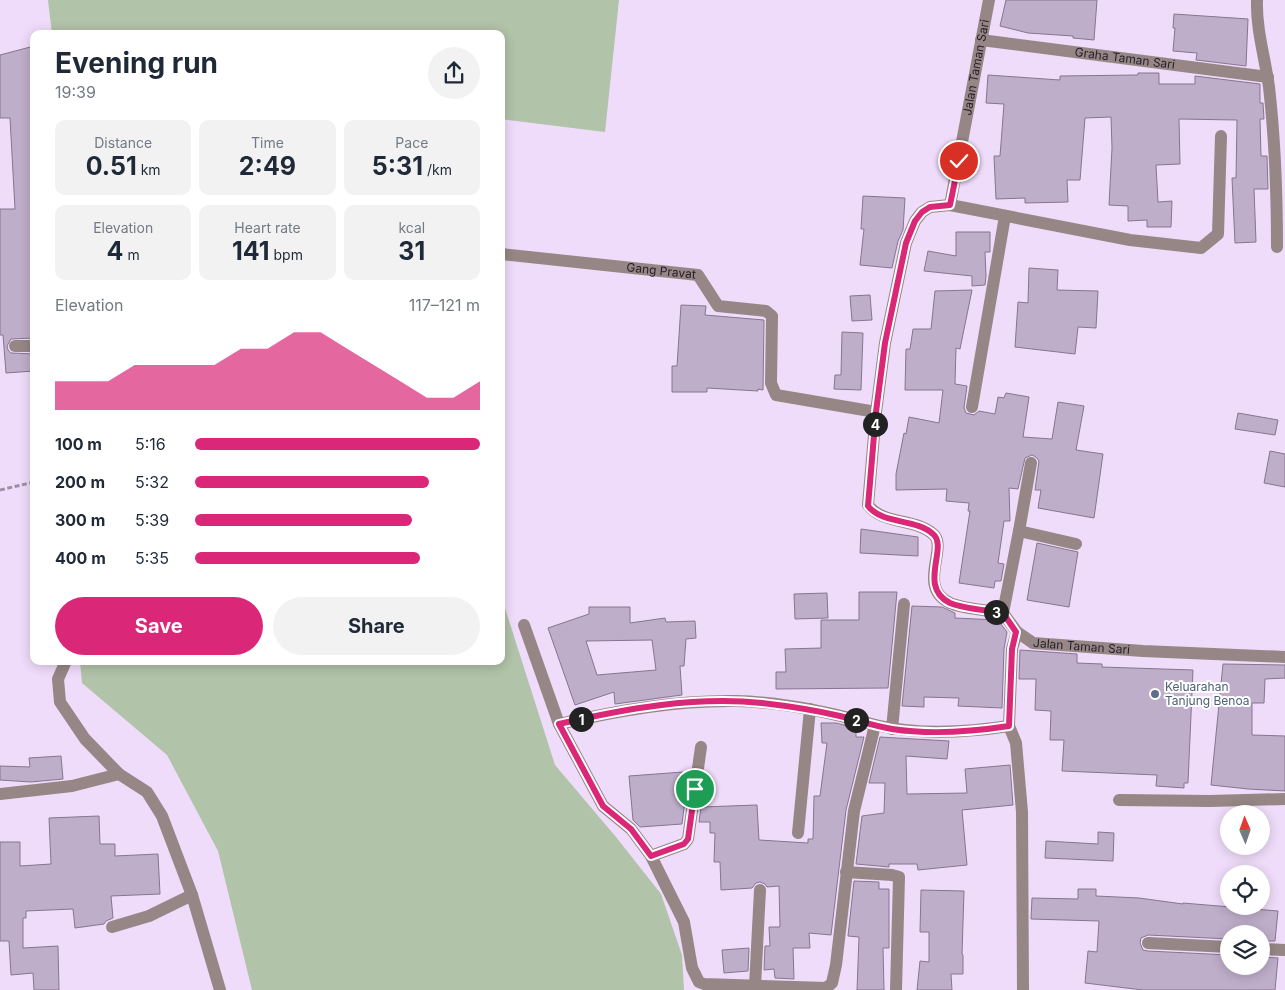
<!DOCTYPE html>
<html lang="en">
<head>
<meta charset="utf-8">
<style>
	:root { --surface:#fff; --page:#f2f2f3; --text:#1f2937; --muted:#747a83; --accent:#db2777 }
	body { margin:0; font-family:Inter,sans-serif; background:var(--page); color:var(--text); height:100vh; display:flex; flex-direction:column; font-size:19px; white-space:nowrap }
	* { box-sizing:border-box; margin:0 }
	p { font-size:16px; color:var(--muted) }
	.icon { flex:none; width:28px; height:28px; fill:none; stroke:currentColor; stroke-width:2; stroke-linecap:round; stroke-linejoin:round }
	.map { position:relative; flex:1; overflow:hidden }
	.panel { position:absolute; left:30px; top:30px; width:475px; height:635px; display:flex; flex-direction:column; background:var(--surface); border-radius:10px; box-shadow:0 2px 12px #0003 }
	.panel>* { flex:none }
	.needle { width:32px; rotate:358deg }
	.fabs { position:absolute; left:1220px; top:805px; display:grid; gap:10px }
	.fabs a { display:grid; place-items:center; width:50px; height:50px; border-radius:50%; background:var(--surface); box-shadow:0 2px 12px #0003; font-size:25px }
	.pin { position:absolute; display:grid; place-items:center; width:42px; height:42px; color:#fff; margin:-21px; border:2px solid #fff; border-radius:50%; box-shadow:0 1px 5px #0007 }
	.km { position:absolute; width:25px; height:25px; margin:-12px; border-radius:50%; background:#222; color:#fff; font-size:14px; line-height:25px; text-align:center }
	.round { display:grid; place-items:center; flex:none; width:52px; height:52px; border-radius:26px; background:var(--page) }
	.head { display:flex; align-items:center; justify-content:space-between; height:85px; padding:0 25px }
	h1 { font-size:28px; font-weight:700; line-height:38px }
	.figures { display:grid; grid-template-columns:repeat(3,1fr); gap:8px; height:85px; padding:5px 25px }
	.figures div { display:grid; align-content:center; border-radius:10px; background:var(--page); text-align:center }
	.figures b { font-size:25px; font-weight:700 }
	.figures small { font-size:14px; font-weight:400 }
	.figures p { font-size:14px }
	.chart { height:140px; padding:10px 25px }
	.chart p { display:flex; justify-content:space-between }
	.chart svg { width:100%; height:90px; margin-top:5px; fill:var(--accent); opacity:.7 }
	.cta { display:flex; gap:10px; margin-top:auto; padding:10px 25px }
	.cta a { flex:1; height:58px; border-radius:30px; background:var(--accent); color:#fff; font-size:20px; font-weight:700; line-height:58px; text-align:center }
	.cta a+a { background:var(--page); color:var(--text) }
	ul { padding:0 25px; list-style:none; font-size:16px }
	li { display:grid; grid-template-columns:80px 60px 1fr; align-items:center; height:38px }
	li i { height:12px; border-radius:6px; background:var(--accent) }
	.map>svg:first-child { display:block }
	.green { fill:#b1c3a9 }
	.building { fill:#bfaeca; stroke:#867590; fill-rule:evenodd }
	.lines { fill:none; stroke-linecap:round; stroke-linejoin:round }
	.path { stroke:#9d90a6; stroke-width:3; stroke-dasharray:5 2.5; stroke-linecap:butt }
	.minor { stroke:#978686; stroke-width:12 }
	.route-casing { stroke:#fff; stroke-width:10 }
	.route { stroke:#db2777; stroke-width:6 }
	.service-dot { fill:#5c6f8a; stroke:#fff; stroke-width:2 }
	.labels { text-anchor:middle; stroke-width:4; stroke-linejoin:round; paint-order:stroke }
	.street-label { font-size:12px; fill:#241e29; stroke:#fff }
	.service-label { font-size:12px; fill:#4e5e75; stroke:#fff; text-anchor:start }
</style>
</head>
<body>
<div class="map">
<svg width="1285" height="990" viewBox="0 0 1285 990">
	<rect width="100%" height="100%" fill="#efdcfa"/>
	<!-- green -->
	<g class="green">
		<polygon points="48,0 619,0 605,132 501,119 501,34 52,34"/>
		<polygon points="501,603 504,605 555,765 616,837 661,894 682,955 684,990 252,990 218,851 167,755 82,683 80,661 501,661"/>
	</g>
	<!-- building -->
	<g class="building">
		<polygon points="1006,0 1097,0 1094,40 1073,38 1073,36 1028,33 1000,26"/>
		<polygon points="1174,14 1248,19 1246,66 1196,60 1197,53 1173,51 1175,28 1173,28"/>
		<polygon points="34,46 34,198 32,198 34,338 11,339 7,346 8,350 11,353 34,354 34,371 6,373 3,335 0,335 0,209 15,209 10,118 0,118 0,55"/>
		<polygon points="1138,73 1159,73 1159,84 1195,84 1195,76 1260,84 1260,103 1263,103 1264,119 1260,119 1261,156 1267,156 1268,189 1254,189 1256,242 1235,243 1232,178 1236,178 1237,120 1179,119 1180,164 1156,165 1158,202 1172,201 1171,227 1147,227 1147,220 1128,221 1128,206 1109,205 1112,148 1111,117 1085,118 1080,180 1067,180 1068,202 1025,203 1025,198 996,199 994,156 1000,156 1004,104 986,103 988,75 1060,80 1060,76 1138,75"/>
		<polygon points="863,196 905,198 903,230 898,241 892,268 860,265 864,229 861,229"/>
		<polygon points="956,232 990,232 990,252 985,252 986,276 985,285 972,286 972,276 924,271 928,251 956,256"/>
		<polygon points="1029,268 1058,270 1057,290 1098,291 1096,328 1078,327 1075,354 1015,347 1018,302 1028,303"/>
		<polygon points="972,290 960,349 956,348 955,384 967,386 964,408 966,413 974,415 979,411 995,414 998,397 1004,398 1006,393 1029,397 1023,437 1052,439 1058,402 1084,406 1076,450 1103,454 1094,518 1038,508 1041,490 1035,490 1039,461 1036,457 1032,455 1025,458 1018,489 1009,488 1010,521 1004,521 998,563 1004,564 1001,581 995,581 994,588 959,583 970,511 968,511 969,503 946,501 947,489 896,490 896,474 904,433 906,434 909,417 939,423 943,390 905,390 906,349 910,349 913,329 931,329 935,291"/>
		<polygon points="870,295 872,320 852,321 850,296"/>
		<polygon points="681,305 706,306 705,315 764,320 763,390 758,389 758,391 707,388 707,392 672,392 672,366 677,366"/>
		<polygon points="842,332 863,333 861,390 834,389 835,375 841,375"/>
		<polygon points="1238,413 1278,420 1275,435 1235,429"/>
		<polygon points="1270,451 1285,454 1285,487 1264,483"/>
		<polygon points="861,529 918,537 918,556 860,553"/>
		<polygon points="1037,543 1078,552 1069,607 1027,600"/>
		<polygon points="859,592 897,592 888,688 776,689 776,672 786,672 785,649 821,648 821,620 859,620"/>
		<polygon points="827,593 828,618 795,619 794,594"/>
		<polygon points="912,606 942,607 955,613 955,618 998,620 1007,632 1004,649 1002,708 958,706 959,698 924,697 924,707 902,706"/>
		<path d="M 589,607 L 630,607 L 630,623 L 665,618 L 666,622 L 695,621 L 696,638 L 686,639 L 684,666 L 680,666 L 682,695 L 615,704 L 614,692 L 575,705 L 548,628 L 589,614 ZM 652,640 L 656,670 L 597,675 L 586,641 Z"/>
		<polygon points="1020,650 1077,654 1077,663 1102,664 1102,667 1193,670 1188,783 1184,783 1184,788 1156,786 1157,775 1062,771 1064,740 1050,740 1051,711 1035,710 1036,679 1019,679"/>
		<polygon points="1223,664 1285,665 1285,678 1265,679 1264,703 1252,703 1252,735 1285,736 1285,791 1248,789 1211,785"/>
		<polygon points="821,723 836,723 856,728 856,737 864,737 846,810 831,935 809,933 810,948 793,948 794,979 775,978 774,969 764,970 765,946 770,946 769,927 780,927 779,886 767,887 765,884 760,882 756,883 752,888 721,890 720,862 714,862 715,833 710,833 710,822 699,822 701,807 757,805 759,840 808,843 808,839 813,839 814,796 820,796 827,743 822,743"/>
		<polygon points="880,737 949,741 947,759 906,756 907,794 967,793 965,769 1010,765 1013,805 962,810 967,865 918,870 917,864 889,864 889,867 856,864 862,816 884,813 885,783 869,783"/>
		<polygon points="61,756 63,779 31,782 0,780 0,766 30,767 29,758"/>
		<polygon points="683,772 685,800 682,824 640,827 633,820 629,776"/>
		<polygon points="99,816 100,844 115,844 115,856 158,854 160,894 111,896 113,918 106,921 104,924 75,928 73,909 26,911 26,918 23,918 23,948 58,946 59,990 34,990 33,973 11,975 9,941 0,941 0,842 20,842 20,866 51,864 49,818"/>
		<polygon points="1098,832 1114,833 1113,861 1045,858 1046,841 1098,844"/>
		<polygon points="854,881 879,882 879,889 889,889 889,948 883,948 884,990 857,990 859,937 848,936"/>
		<polygon points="1078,889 1096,889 1096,896 1139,898 1183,904 1183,903 1278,911 1275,941 1261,941 1261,934 1229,934 1229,939 1148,935 1141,938 1140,943 1143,950 1148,951 1229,955 1229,966 1261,966 1261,957 1278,958 1275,990 1143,990 1085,983 1088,951 1097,952 1099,921 1031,919 1032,898 1078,899"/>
		<polygon points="921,890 964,891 962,954 963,955 963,974 951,974 952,990 917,990 920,961 929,962 929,932 920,932"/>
		<polygon points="749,948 748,971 724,973 722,950"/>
	</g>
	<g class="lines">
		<!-- path -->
		<polyline class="path" points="0,490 34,482"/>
		<!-- minor -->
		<g class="minor">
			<path d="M 1257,0 C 1256,29 1265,58 1269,87 C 1275,140 1277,193 1277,247"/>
			<path id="s1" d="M 981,40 L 1268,77"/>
			<path id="s2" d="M 1221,136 L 1218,234 L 1201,248 L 1130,240 L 950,205 L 930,207 L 922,212 L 915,221 L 906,243 L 885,343 L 876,412 L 868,505 C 883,525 915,518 933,534 C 949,547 916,587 950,603 C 964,609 987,610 1003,613 L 1017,632 L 1033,643 L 1143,651 L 1285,657"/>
			<path id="s3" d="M 950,205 L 989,0"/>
			<path id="s4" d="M 501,254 L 698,275 L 718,306 L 766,311 L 772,316 L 771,383 L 776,395 L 876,412"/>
			<polyline points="15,346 34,346"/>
			<polyline points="972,407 1005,216"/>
			<polyline points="1019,531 1076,544"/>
			<polyline points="1003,613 1019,531 1031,463"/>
			<path d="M 524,625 L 559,724 C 617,711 676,700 736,701 C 783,702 830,712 875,725"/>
			<polyline points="66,661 58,679 60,702 85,739 119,774 147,792 162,816 192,895 220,990"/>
			<path d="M 559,724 L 603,806 L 631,829 L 651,856 L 684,922 L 692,968 L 699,982 L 704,984 L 826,988 L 832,983 L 836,965 L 854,811 L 875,725 C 919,735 964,733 1009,726 L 1012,649 L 1017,632"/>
			<polyline points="1009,726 1016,743 1022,812 1023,990"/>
			<polyline points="892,729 904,604"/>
			<polyline points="0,794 72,786 119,774"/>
			<polyline points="1119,800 1210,801 1285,799"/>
			<polyline points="798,833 810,709"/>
			<polyline points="651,856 684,844 688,839 701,747"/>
			<polyline points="846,872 892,875 899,877 896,990"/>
			<polyline points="112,927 149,916 192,895"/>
			<polyline points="1148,943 1229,947"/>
			<polyline points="1261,949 1285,950"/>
			<polyline points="755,986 760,890"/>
		</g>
	</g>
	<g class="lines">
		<!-- route casing -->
		<g class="route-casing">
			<path id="route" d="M 695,789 L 688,839 L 684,844 L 651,856 L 631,829 L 603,806 L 559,724 C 624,709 694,696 762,703 C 788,706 814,710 840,716 C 857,720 874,726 892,729 C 931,735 970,732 1009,726 L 1012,649 L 1016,632 L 1003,613 C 987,610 964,609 950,603 C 917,587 949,547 933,534 C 915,518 883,525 868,506 L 876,412 L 885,343 L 906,243 L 915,221 L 922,212 L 930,207 L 950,205 L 959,161"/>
		</g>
		<!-- route -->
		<use href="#route" class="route"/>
	</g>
	<!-- markers -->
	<circle class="service-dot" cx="1155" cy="694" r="5"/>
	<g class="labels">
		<!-- street labels -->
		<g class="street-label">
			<text dy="4" stroke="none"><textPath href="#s1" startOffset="145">Graha Taman Sari</textPath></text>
			<text dy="4" stroke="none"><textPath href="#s3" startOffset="140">Jalan Taman Sari</textPath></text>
			<text dy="4" stroke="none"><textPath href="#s4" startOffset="161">Gang Pravat</textPath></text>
			<text dy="4" stroke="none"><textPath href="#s2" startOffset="1000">Jalan Taman Sari</textPath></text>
		</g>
		<!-- service labels -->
		<g class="service-label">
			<text x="1165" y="691">Keluarahan<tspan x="1165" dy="14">Tanjung Benoa</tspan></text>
		</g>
	</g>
</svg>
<div class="fabs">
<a><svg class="needle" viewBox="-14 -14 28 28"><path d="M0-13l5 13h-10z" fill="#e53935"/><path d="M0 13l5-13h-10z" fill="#747a83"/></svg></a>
<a><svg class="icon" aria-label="locate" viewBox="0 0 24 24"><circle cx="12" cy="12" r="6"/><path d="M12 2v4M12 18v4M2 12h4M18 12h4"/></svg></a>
<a><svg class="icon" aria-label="layers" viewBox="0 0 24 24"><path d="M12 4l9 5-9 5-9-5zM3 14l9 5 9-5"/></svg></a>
</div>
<div class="pin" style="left:695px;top:789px;background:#1e9e55"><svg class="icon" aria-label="arrive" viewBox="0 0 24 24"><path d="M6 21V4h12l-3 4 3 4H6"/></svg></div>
<div class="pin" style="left:959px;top:161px;background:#d93025"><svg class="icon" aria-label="check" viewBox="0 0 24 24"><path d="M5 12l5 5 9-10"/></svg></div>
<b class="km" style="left:581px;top:719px">1</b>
<b class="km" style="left:856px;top:720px">2</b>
<b class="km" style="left:996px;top:612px">3</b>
<b class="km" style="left:875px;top:424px">4</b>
<section class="panel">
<div class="head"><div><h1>Evening run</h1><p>19:39</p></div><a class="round"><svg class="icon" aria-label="share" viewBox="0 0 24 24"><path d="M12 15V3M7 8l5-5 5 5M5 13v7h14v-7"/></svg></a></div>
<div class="figures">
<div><p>Distance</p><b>0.51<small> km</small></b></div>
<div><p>Time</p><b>2:49</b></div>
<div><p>Pace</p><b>5:31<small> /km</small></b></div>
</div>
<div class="figures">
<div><p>Elevation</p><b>4<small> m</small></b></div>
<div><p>Heart rate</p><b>141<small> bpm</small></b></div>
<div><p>kcal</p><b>31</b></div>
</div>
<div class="chart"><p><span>Elevation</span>117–121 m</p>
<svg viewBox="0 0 160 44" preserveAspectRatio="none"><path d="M0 44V30L10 30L20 30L30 22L40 22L50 22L60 22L70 14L80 14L90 6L100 6L110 14L120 22L130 30L140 38L150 38L160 30V44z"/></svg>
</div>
<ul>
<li><b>100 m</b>5:16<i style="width:100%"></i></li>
<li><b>200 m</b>5:32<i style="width:82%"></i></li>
<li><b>300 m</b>5:39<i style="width:76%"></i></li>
<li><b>400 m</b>5:35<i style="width:79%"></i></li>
</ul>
<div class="cta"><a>Save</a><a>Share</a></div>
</section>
</div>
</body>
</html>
